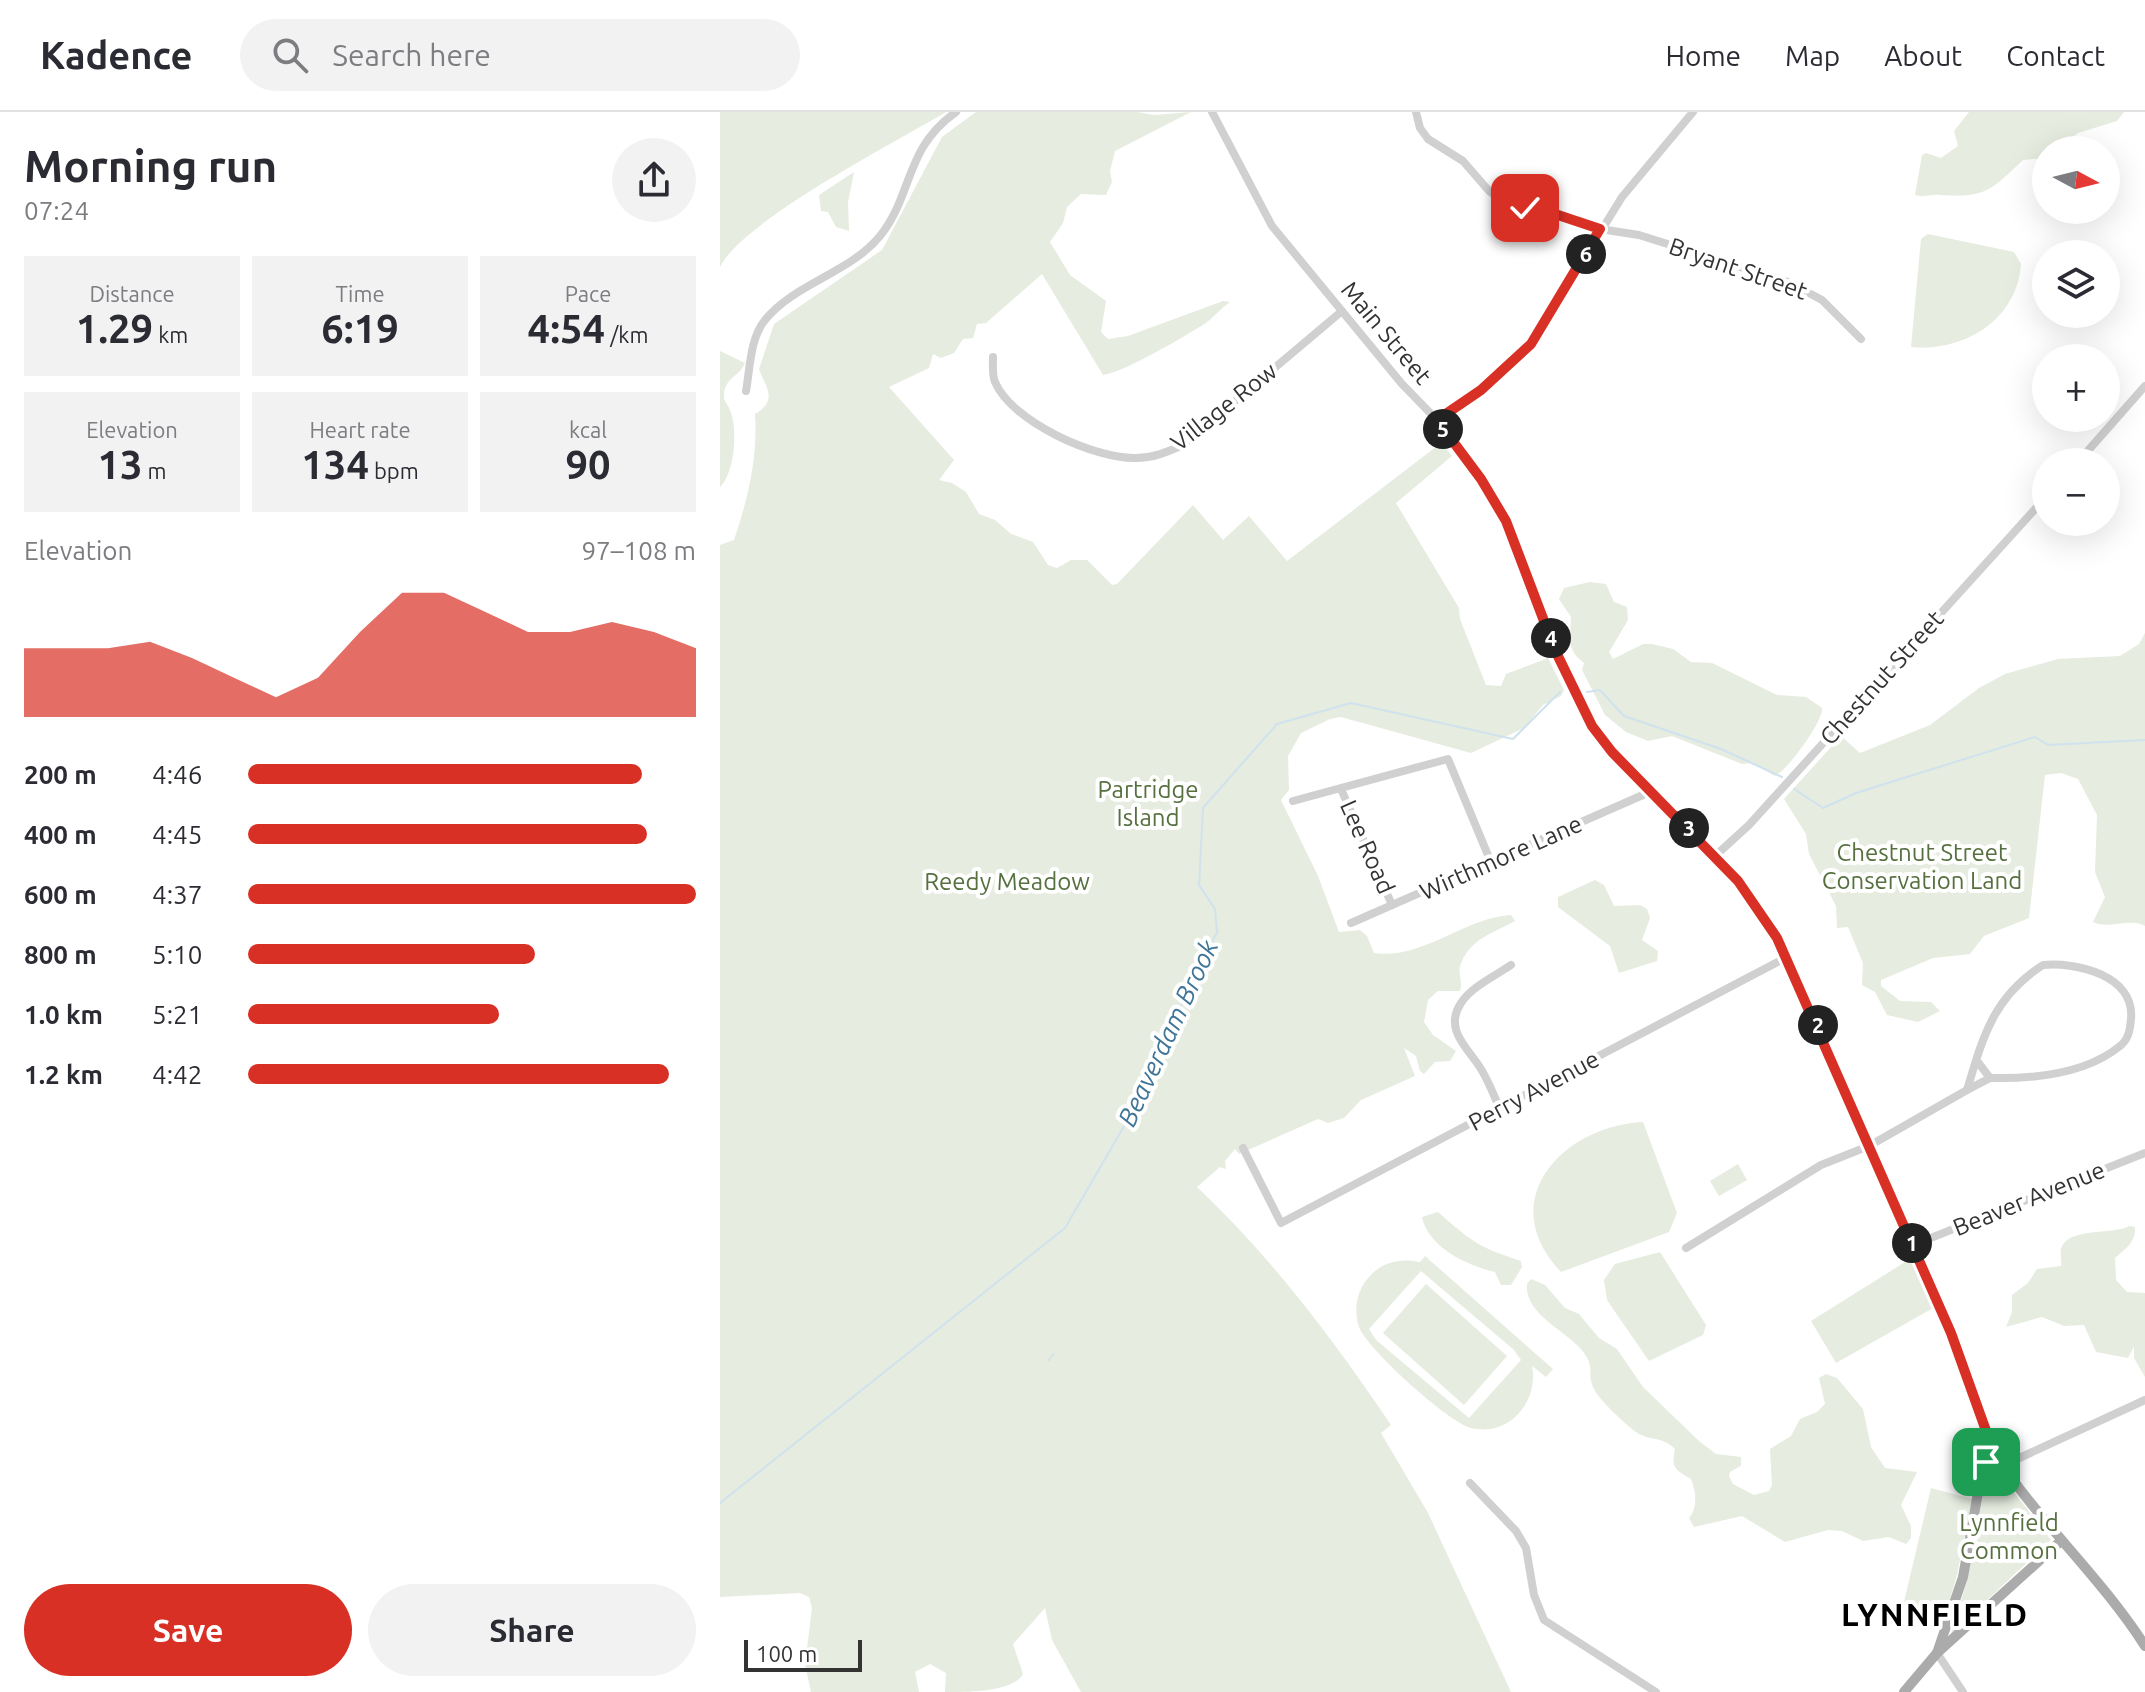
<!DOCTYPE html>
<html lang="en">
<head>
<meta charset="utf-8">
<style>
	:root { --surface:#fff; --page:#f2f2f3; --text:#2b2b33; --muted:#7c7c81; --line:#e1e1e2; --accent:#d93025 }
	body { margin:0; font-family:Ubuntu,sans-serif; background:var(--page); color:var(--text); height:100vh; display:flex; flex-direction:column; font-size:30px; white-space:nowrap }
	* { box-sizing:border-box; margin:0 }
	p { font-size:26px; color:var(--muted) }
	.icon { flex:none; width:44px; height:44px; fill:none; stroke:currentColor; stroke-width:2; stroke-linecap:round; stroke-linejoin:round }
	.map { position:relative; flex:1; overflow:hidden }
	.sheet { display:flex; flex-direction:column; background:var(--surface); width:720px }
	.sheet>* { flex:none }
	.needle { width:52px; rotate:97deg }
	.tools { position:absolute; left:1312px; top:24px; display:grid; gap:16px }
	.tools a { display:grid; place-items:center; width:88px; height:88px; border-radius:50%; background:var(--surface); box-shadow:0 8px 32px #0002; font-size:40px }
	.scale { position:absolute; left:24px; bottom:20px; width:118px; box-sizing:border-box; padding-left:8px; border:4px solid #333; border-top:0; font-size:22px; line-height:28px; white-space:nowrap; color:#333; -webkit-text-stroke:6px #fff; paint-order:stroke }
	.pin { position:absolute; display:grid; place-items:center; width:68px; height:68px; color:#fff; margin:-34px; border-radius:16px; box-shadow:0 4px 12px #0006 }
	.km { position:absolute; width:40px; height:40px; margin:-20px; border-radius:50%; background:#222; color:#fff; font-size:22px; line-height:40px; text-align:center }
	.round { display:grid; place-items:center; flex:none; width:84px; height:84px; border-radius:42px; background:var(--page) }
	.head { display:flex; align-items:center; justify-content:space-between; height:136px; padding:0 24px }
	h1 { font-size:44px; font-weight:700; line-height:60px }
	.stats { display:grid; grid-template-columns:repeat(3,1fr); gap:12px; height:136px; padding:8px 24px }
	.stats div { display:grid; align-content:center; border-radius:0px; background:var(--page); text-align:center }
	.stats b { font-size:40px; font-weight:700 }
	.stats small { font-size:22px; font-weight:400 }
	.stats p { font-size:22px }
	.chart { height:224px; padding:16px 24px }
	.chart p { display:flex; justify-content:space-between }
	.chart svg { width:100%; height:144px; margin-top:8px; fill:var(--accent); opacity:.7 }
	.primary-button { display:flex; gap:16px; margin-top:auto; padding:16px 24px }
	.primary-button a { flex:1; height:92px; border-radius:48px; background:var(--accent); color:#fff; font-size:32px; font-weight:700; line-height:92px; text-align:center }
	.primary-button a+a { background:var(--page); color:var(--text) }
	ul { padding:0 24px; list-style:none; font-size:26px }
	li { display:grid; grid-template-columns:128px 96px 1fr; align-items:center; height:60px }
	li i { height:20px; border-radius:10px; background:var(--accent) }
	header { display:flex; align-items:center; gap:48px; box-sizing:border-box; height:112px; padding:0 40px; background:var(--surface); border-bottom:2px solid var(--line) }
	header strong { font-size:38px }
	nav { display:flex; gap:44px; margin-inline-start:auto; font-size:28px }
	.search { width:560px; height:72px; background:var(--page); display:flex; align-items:center; gap:20px; box-sizing:border-box; padding:0 28px; border-radius:44px; color:var(--muted); font-size:30px }
	main { display:flex; flex:1; min-height:0 }
	.map>svg:first-child { display:block }
	.green { fill:#e6ecdf; fill-rule:evenodd }
	.lines { fill:none; stroke-linecap:round; stroke-linejoin:round }
	.stream { stroke:#cfe2ee; stroke-width:2 }
	.minor { stroke:#d0d0d0; stroke-width:8 }
	.major { stroke:#ababab; stroke-width:10 }
	.route-casing { stroke:#fff; stroke-width:16 }
	.route { stroke:#d93025; stroke-width:10 }
	.labels { text-anchor:middle; stroke-width:8; stroke-linejoin:round; paint-order:stroke }
	.street-label { font-size:24px; fill:#333; stroke:#fff }
	.park-label { font-size:24px; fill:#56703f; stroke:#fff }
	.water-label { font-size:26px; font-style:italic; fill:#3f7597; stroke:#fff }
	.district-label { font-size:32px; font-weight:bold; letter-spacing:2px; fill:#000; stroke:#fff }
</style>
</head>
<body>
<header>
<strong>Kadence</strong>
<div class="search"><svg class="icon" aria-label="search" viewBox="0 0 24 24"><circle cx="10" cy="10" r="6"/><path d="M15 15l6 6"/></svg>Search here</div>
<nav><a>Home</a><a>Map</a><a>About</a><a>Contact</a></nav>
</header>
<main>
<section class="sheet">
<div class="head"><div><h1>Morning run</h1><p>07:24</p></div><a class="round"><svg class="icon" aria-label="share" viewBox="0 0 24 24"><path d="M12 15V3M7 8l5-5 5 5M5 13v7h14v-7"/></svg></a></div>
<div class="stats">
<div><p>Distance</p><b>1.29<small> km</small></b></div>
<div><p>Time</p><b>6:19</b></div>
<div><p>Pace</p><b>4:54<small> /km</small></b></div>
</div>
<div class="stats">
<div><p>Elevation</p><b>13<small> m</small></b></div>
<div><p>Heart rate</p><b>134<small> bpm</small></b></div>
<div><p>kcal</p><b>90</b></div>
</div>
<div class="chart"><p><span>Elevation</span>97–108 m</p>
<svg viewBox="0 0 160 44" preserveAspectRatio="none"><path d="M0 44V23L10 23L20 23L30 21L40 26L50 32L60 38L70 32L80 18L90 6L100 6L110 12L120 18L130 18L140 15L150 18L160 23V44z"/></svg>
</div>
<ul>
<li><b>200 m</b>4:46<i style="width:88%"></i></li>
<li><b>400 m</b>4:45<i style="width:89%"></i></li>
<li><b>600 m</b>4:37<i style="width:100%"></i></li>
<li><b>800 m</b>5:10<i style="width:64%"></i></li>
<li><b>1.0 km</b>5:21<i style="width:56%"></i></li>
<li><b>1.2 km</b>4:42<i style="width:94%"></i></li>
</ul>
<div class="primary-button"><a>Save</a><a>Share</a></div>
</section>
<div class="map">
<svg width="1425" height="1580" viewBox="0 0 1425 1580">
	<rect width="100%" height="100%" fill="#fff"/>
	<!-- green -->
	<g class="green">
		<path d="M 0,0 L 226,0 C 176,30 22,109 0,155 Z"/>
		<path d="M 256,0 L 417,0 L 434,3 L 471,0 L 395,39 L 390,59 L 392,70 L 386,83 L 361,82 L 347,95 L 343,111 L 330,130 L 350,163 L 386,189 L 381,220 L 388,227 L 408,224 L 503,189 L 510,190 C 501,196 494,205 486,211 C 465,224 405,260 383,263 L 322,162 L 266,211 L 257,212 L 253,226 L 243,227 L 234,241 L 221,246 L 213,242 L 209,256 L 169,275 L 234,348 L 219,368 L 232,371 L 246,380 L 259,402 L 275,408 L 291,422 L 313,430 L 328,453 L 337,456 L 351,448 L 367,448 L 392,473 L 397,472 L 473,393 L 503,428 L 529,404 L 567,449 L 721,331 L 732,344 L 676,391 L 739,496 L 740,507 L 766,573 L 781,574 L 786,562 L 828,546 L 844,578 L 841,584 L 823,593 L 804,616 L 751,641 L 621,605 L 610,607 L 581,621 L 568,644 L 569,678 L 561,688 L 598,764 L 619,820 L 640,818 L 647,824 L 654,841 C 703,848 743,806 791,803 L 795,809 C 772,822 750,826 740,854 C 738,862 743,870 740,879 L 718,879 L 708,888 L 704,910 L 713,923 L 736,939 L 730,949 L 715,950 L 704,962 L 700,959 L 696,944 L 684,936 L 695,964 L 641,988 L 624,1006 L 608,1011 L 598,1007 L 519,1042 L 515,1037 L 505,1049 L 506,1057 L 500,1055 L 477,1075 C 553,1147 613,1227 671,1313 L 661,1321 L 708,1401 L 791,1580 L 361,1580 L 332,1528 L 325,1496 L 293,1532 L 303,1562 C 293,1580 249,1580 225,1580 L 226,1561 L 210,1552 L 195,1560 L 199,1580 L 91,1580 L 85,1552 L 92,1496 L 89,1485 L 80,1481 L 0,1485 L 0,433 L 14,428 C 28,387 38,345 35,302 C 60,287 44,273 39,257 L 54,212 L 162,138 L 222,25 Z"/>
		<path d="M 1249,0 L 1404,0 L 1397,9 L 1358,21 L 1337,37 L 1326,38 L 1324,46 L 1303,48 C 1271,78 1267,86 1220,83 C 1211,82 1204,86 1195,83 L 1202,43 L 1206,41 L 1221,46 L 1238,34 L 1234,19 Z"/>
		<polygon points="134,60 128,90 129,119 116,115 108,100 101,99 99,83"/>
		<path d="M 1208,122 L 1294,140 L 1301,152 C 1297,208 1244,240 1191,235 L 1201,127 Z"/>
		<path d="M 0,239 L 25,251 C 20,264 6,265 4,281 C 3,290 7,290 10,298 C 18,317 15,361 0,375 Z"/>
		<path d="M 870,470 L 886,472 L 894,490 L 907,495 L 908,508 L 889,540 L 893,547 L 923,532 L 932,532 L 953,537 L 971,550 L 992,551 L 1057,583 L 1086,585 L 1102,596 C 1104,608 1068,658 1055,664 L 1032,651 L 1022,652 L 952,624 L 928,629 L 906,620 L 885,603 L 862,558 L 864,551 C 845,537 851,525 851,505 L 839,487 L 844,476 Z"/>
		<path d="M 1425,521 L 1425,814 C 1410,805 1389,818 1373,810 L 1385,785 L 1375,760 L 1377,703 L 1358,667 L 1341,661 L 1325,663 L 1309,806 L 1264,824 L 1250,842 L 1213,846 L 1161,868 L 1161,874 L 1180,889 L 1211,890 L 1220,899 L 1198,910 L 1167,903 L 1155,880 L 1142,873 L 1143,851 L 1128,815 L 1117,816 L 1116,794 L 1089,742 L 1086,722 L 1064,687 L 1121,624 L 1140,641 L 1210,613 L 1259,576 L 1285,562 L 1338,547 L 1400,544 L 1419,532 Z"/>
		<polygon points="875,768 884,773 894,794 920,793 927,797 930,806 922,828 938,839 937,849 899,861 890,834 838,795 838,785"/>
		<path d="M 923,1010 L 957,1101 L 949,1120 L 841,1160 C 773,1089 842,1014 923,1010 Z"/>
		<polygon points="1018,1052 1027,1068 999,1084 990,1069"/>
		<path d="M 718,1100 C 752,1130 758,1135 801,1149 L 802,1155 L 791,1173 L 781,1173 L 775,1160 C 749,1154 708,1136 702,1105 Z"/>
		<path d="M 1409,1114 L 1415,1115 C 1416,1130 1405,1137 1395,1146 L 1396,1168 L 1407,1180 L 1425,1181 L 1425,1265 L 1414,1246 L 1414,1234 L 1408,1246 L 1376,1240 L 1364,1213 L 1344,1214 L 1322,1205 L 1286,1215 L 1292,1200 L 1292,1183 L 1308,1171 L 1317,1157 L 1341,1154 C 1342,1148 1339,1140 1342,1134 C 1352,1115 1395,1123 1409,1114 Z"/>
		<polygon points="940,1140 986,1213 983,1223 929,1249 887,1188 884,1168 895,1152"/>
		<path d="M 705,1144 L 833,1257 L 826,1265 L 812,1254 C 819,1290 789,1325 751,1316 C 728,1310 647,1237 639,1215 C 633,1197 637,1177 650,1164 C 663,1149 682,1146 700,1150 ZM 701,1159 L 794,1238 L 801,1248 L 749,1306 L 656,1228 L 649,1217 Z"/>
		<polygon points="1190,1147 1213,1196 1116,1251 1091,1209"/>
		<path d="M 811,1167 L 825,1173 L 845,1196 L 859,1202 L 879,1226 L 897,1237 L 923,1275 L 979,1329 L 996,1342 L 1021,1345 L 1021,1354 L 1010,1360 L 1009,1364 L 1013,1372 L 1034,1383 L 1049,1379 L 1052,1373 L 1050,1337 L 1071,1324 L 1080,1307 L 1097,1300 L 1105,1292 L 1099,1266 L 1106,1262 L 1117,1266 L 1143,1297 L 1151,1335 L 1165,1356 L 1197,1360 L 1181,1393 L 1191,1414 L 1191,1426 L 1186,1432 L 1169,1425 L 1143,1429 L 1122,1419 L 1108,1418 L 1065,1430 L 1022,1404 L 974,1415 L 969,1406 C 978,1396 976,1379 971,1367 C 955,1358 951,1355 955,1337 C 943,1324 928,1329 916,1320 C 906,1313 876,1285 873,1275 C 866,1259 877,1255 860,1236 C 844,1218 804,1201 807,1172 Z"/>
		<polygon points="706,1172 787,1244 744,1293 663,1221"/>
		<polygon points="1273,1353 1331,1428 1231,1522 1247,1469 1267,1362"/>
		<polygon points="1211,1376 1252,1387 1237,1463 1225,1504 1184,1490"/>
	</g>
	<g class="lines">
		<!-- stream -->
		<g class="stream">
			<polyline points="867,580 880,578 904,604 1001,637 1062,665"/>
			<polyline points="1074,677 1103,696 1136,681 1315,625 1328,633 1425,628"/>
			<polyline points="332,1244 333,1242"/>
			<polyline points="329,1248 330,1246"/>
			<polyline points="0,1391 345,1116 421,985 484,842 497,821 495,797 479,773 483,696 557,612 631,591 793,627 840,580"/>
		</g>
		<!-- minor -->
		<g class="minor">
			<polyline points="492,0 552,114 682,272 717,308 761,367 786,409 835,538 872,614 892,640 1018,769 1057,826 1231,1221 1274,1341"/>
			<polyline points="696,0 700,16 708,27 743,49 769,79 788,91 880,117 919,123 1068,170 1102,188 1141,227"/>
			<path d="M 273,245 C 273,253 272,263 275,270 C 292,310 375,347 416,346 C 434,346 447,340 463,333 L 622,199"/>
			<path d="M 26,279 C 30,257 30,226 45,208 C 75,171 130,161 160,124 C 194,81 184,37 236,0"/>
			<polyline points="717,308 761,278 811,232 902,85 973,0"/>
			<polyline points="1358,350 1425,274"/>
			<polyline points="621,677 672,793"/>
			<polyline points="573,689 728,647 770,748"/>
			<polyline points="995,744 1029,713 1326,385"/>
			<polyline points="631,811 932,679"/>
			<polyline points="1247,978 1270,966"/>
			<path d="M 780,997 C 774,984 769,970 761,957 C 749,937 723,918 741,891 C 751,875 775,864 791,853"/>
			<polyline points="523,1036 561,1111 1067,845"/>
			<polyline points="1193,1133 1425,1041"/>
			<path d="M 966,1136 L 1101,1053 L 1149,1034 L 1247,978 C 1263,925 1273,885 1323,853 C 1356,850 1415,863 1411,907 C 1410,917 1409,927 1400,934 C 1366,962 1312,967 1270,966 L 1257,949"/>
			<polyline points="1282,1354 1425,1288"/>
			<polyline points="750,1371 796,1419 806,1436 814,1483 824,1508 936,1580"/>
			<polyline points="1217,1541 1243,1580"/>
		</g>
		<!-- major -->
		<g class="major">
			<path d="M 1217,1541 L 1243,1465 L 1261,1364 L 1266,1350 L 1274,1341 C 1319,1410 1381,1465 1425,1534"/>
			<polyline points="1184,1580 1217,1541 1341,1429"/>
		</g>
	</g>
	<g class="lines">
		<!-- route casing -->
		<g class="route-casing">
			<polyline id="route" points="805,96 832,101 880,117 811,232 761,278 717,308 761,367 786,409 835,538 872,614 892,640 1018,769 1057,826 1231,1221 1274,1341 1266,1350"/>
		</g>
		<!-- route -->
		<use href="#route" class="route"/>
	</g>
	<g class="labels">
		<!-- street labels -->
		<g class="street-label">
			<text transform="translate(1018 157) rotate(19)" y="8">Bryant Street</text>
			<text transform="translate(666 221) rotate(50)" y="8">Main Street</text>
			<text transform="translate(504 295) rotate(-38)" y="8">Village Row</text>
			<text transform="translate(1162 566) rotate(-48)" y="8">Chestnut Street</text>
			<text transform="translate(647 735) rotate(66)" y="8">Lee Road</text>
			<text transform="translate(781 746) rotate(-24)" y="8">Wirthmore Lane</text>
			<text transform="translate(814 979) rotate(-28)" y="8">Perry Avenue</text>
			<text transform="translate(1309 1087) rotate(-22)" y="8">Beaver Avenue</text>
		</g>
		<!-- park labels -->
		<g class="park-label">
			<text x="428" y="686">Partridge<tspan x="428" dy="28">Island</tspan></text>
			<text x="1202" y="749">Chestnut Street<tspan x="1202" dy="28">Conservation Land</tspan></text>
			<text x="287" y="778">Reedy Meadow</text>
			<text x="1289" y="1419">Lynnfield<tspan x="1289" dy="28">Common</tspan></text>
		</g>
		<!-- water labels -->
		<g class="water-label">
			<text transform="translate(448 921) rotate(-65)" y="9">Beaverdam Brook</text>
		</g>
		<!-- district labels -->
		<g class="district-label">
			<text x="1215" y="1514">LYNNFIELD</text>
		</g>
	</g>
</svg>
<div class="tools">
<a><svg class="needle" viewBox="-14 -14 28 28"><path d="M0-13l5 13h-10z" fill="#e53935"/><path d="M0 13l5-13h-10z" fill="#7c7c81"/></svg></a>
<a><svg class="icon" aria-label="layers" viewBox="0 0 24 24"><path d="M12 4l9 5-9 5-9-5zM3 14l9 5 9-5"/></svg></a>
<a>+</a>
<a>−</a>
</div>
<div class="scale">100 m</div>
<div class="pin" style="left:1266px;top:1350px;background:#1e9e55"><svg class="icon" aria-label="arrive" viewBox="0 0 24 24"><path d="M6 21V4h12l-3 4 3 4H6"/></svg></div>
<div class="pin" style="left:805px;top:96px;background:#d93025"><svg class="icon" aria-label="check" viewBox="0 0 24 24"><path d="M5 12l5 5 9-10"/></svg></div>
<b class="km" style="left:1192px;top:1131px">1</b>
<b class="km" style="left:1098px;top:913px">2</b>
<b class="km" style="left:969px;top:716px">3</b>
<b class="km" style="left:831px;top:526px">4</b>
<b class="km" style="left:723px;top:317px">5</b>
<b class="km" style="left:866px;top:142px">6</b>
</div>
</main>
</body>
</html>
